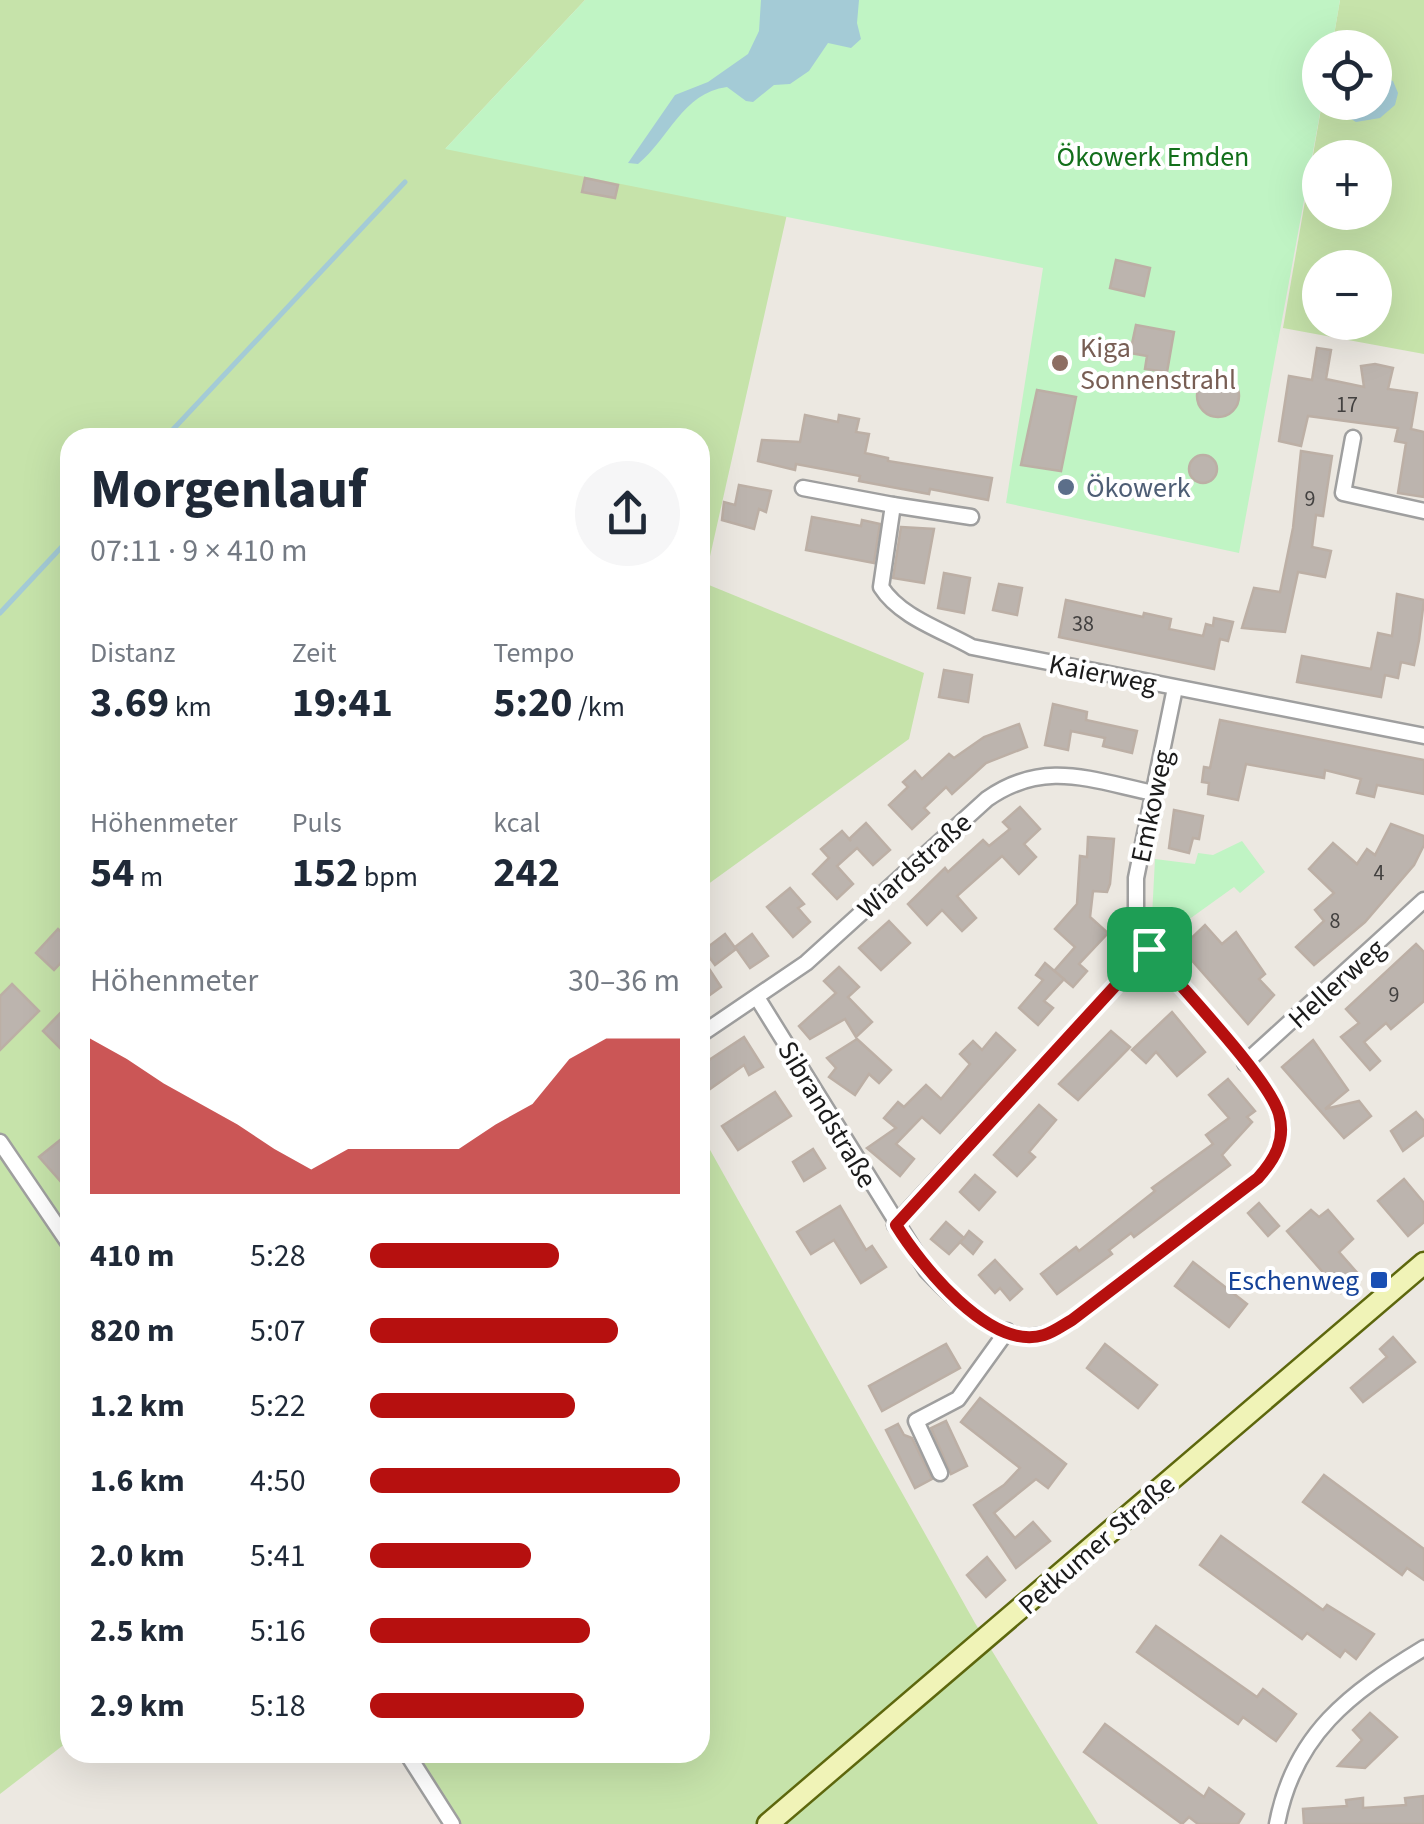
<!DOCTYPE html>
<html lang="de">
<head>
<meta charset="utf-8">
<style>
	:root { --surface:#fff; --page:#f6f6f7; --text:#1f2937; --muted:#747a83; --accent:#b6100f }
	body { margin:0; font-family:"Source Sans 3",sans-serif; background:var(--page); color:var(--text); height:100vh; display:flex; flex-direction:column; font-size:38px; white-space:nowrap }
	* { box-sizing:border-box; margin:0 }
	p { font-size:32px; color:var(--muted) }
	.icon { flex:none; width:55px; height:55px; fill:none; stroke:currentColor; stroke-width:2; stroke-linecap:round; stroke-linejoin:round }
	.map { position:relative; flex:1; overflow:hidden }
	.drawer { position:absolute; left:60px; top:428px; width:650px; height:1335px; display:flex; flex-direction:column; background:var(--surface); border-radius:30px; box-shadow:0 10px 40px #0002 }
	.drawer>* { flex:none }
	.tools { position:absolute; left:1302px; top:30px; display:grid; gap:20px }
	.tools a { display:grid; place-items:center; width:90px; height:90px; border-radius:50%; background:var(--surface); box-shadow:0 10px 40px #0002; font-size:50px }
	.pin { position:absolute; display:grid; place-items:center; width:85px; height:85px; color:#fff; margin:-42px; border-radius:20px; box-shadow:0 5px 15px #0006 }
	.round { display:grid; place-items:center; flex:none; width:105px; height:105px; border-radius:52px; background:var(--page) }
	.headline { display:flex; align-items:center; justify-content:space-between; height:170px; padding:0 30px }
	h1 { font-size:55px; font-weight:700; line-height:75px }
	.figures { display:grid; grid-template-columns:repeat(3,1fr); gap:15px; height:170px; padding:10px 30px }
	.figures div { display:grid; align-content:center }
	.figures b { font-size:42px; font-weight:700 }
	.figures small { font-size:28px; font-weight:400 }
	.figures p { font-size:28px }
	.chart { height:280px; padding:20px 30px }
	.chart p { display:flex; justify-content:space-between }
	.chart svg { width:100%; height:180px; margin-top:10px; fill:var(--accent); opacity:.7 }
	ul { padding:0 30px; list-style:none; font-size:32px }
	li { display:grid; grid-template-columns:160px 120px 1fr; align-items:center; height:75px }
	li i { height:25px; border-radius:12px; background:var(--accent) }
	.map>svg:first-child { display:block }
	.grass { fill:#c6e3aa; fill-rule:evenodd }
	.park { fill:#c0f4c4 }
	.water { fill:#a4cbd6 }
	.lines { fill:none; stroke-linecap:round; stroke-linejoin:round }
	.stream { stroke:#a4cbd6; stroke-width:5 }
	.building { fill:#bcb4ae; stroke:#bcafa5; stroke-width:2.5 }
	.street-casing { stroke:#9f9f9f; stroke-width:19 }
	.secondary-casing { stroke:#5d670d; stroke-width:25 }
	.street { stroke:#fff; stroke-width:14 }
	.secondary { stroke:#f0f3b7; stroke-width:20 }
	.route-casing { stroke:#fff; stroke-width:20 }
	.route { stroke:#b6100f; stroke-width:12 }
	.education-dot { fill:#8d6e63; stroke:#fff; stroke-width:4 }
	.service-dot { fill:#5c6f8a; stroke:#fff; stroke-width:4 }
	.transit-dot { fill:#1a4fb4; stroke:#fff; stroke-width:4 }
	.labels { text-anchor:middle; stroke-width:8; stroke-linejoin:round; paint-order:stroke }
	.number-label { font-size:22px; fill:#434140 }
	.park-label { font-size:28px; fill:#136f1b; stroke:#fff }
	.education-label { font-size:28px; fill:#785e54; stroke:#fff; text-anchor:start }
	.service-label { font-size:28px; fill:#4e5e75; stroke:#fff; text-anchor:start }
	.street-label { font-size:28px; fill:#1b1b1b; stroke:#fff }
	.transit-label { font-size:28px; fill:#164399; stroke:#fff; text-anchor:end }
</style>
</head>
<body>
<div class="map">
<svg width="1424" height="1824" viewBox="0 0 1424 1824">
	<rect width="100%" height="100%" fill="#ece8e1"/>
	<!-- grass -->
	<g class="grass">
		<polygon points="0,0 585,0 446,148 787,214 704,583 924,673 909,739 700,890 700,438 70,438 70,1740 0,1794"/>
		<path d="M 1340,0 L 1424,0 L 1424,354 L 1283,328 L 1322,103 L 1375,102 L 1375,48 L 1332,47 ZM 1320,158 L 1375,158 L 1375,212 L 1320,212 ZM 1320,268 L 1375,268 L 1375,322 L 1320,322 Z"/>
		<polygon points="700,1132 975,1623 1098,1824 452,1824 406,1753 700,1752"/>
	</g>
	<!-- park -->
	<g class="park">
		<polygon points="585,0 1340,0 1332,47 1320,48 1322,103 1239,553 1006,503 1043,268 445,149"/>
		<polygon points="1242,841 1265,872 1240,893 1234,887 1163,938 1152,916 1155,859 1195,864 1198,853 1213,855"/>
	</g>
	<!-- water -->
	<g class="water">
		<path d="M 761,0 L 859,0 L 857,23 L 861,39 L 851,48 L 828,43 L 809,71 L 790,84 L 774,85 L 753,102 L 746,101 L 727,87 C 682,93 669,139 638,164 L 628,163 L 675,95 L 708,82 L 748,54 L 759,31 Z"/>
		<polygon points="1387,79 1393,81 1398,93 1395,105 1380,118 1356,122 1351,119 1350,103 1375,102 1375,81"/>
	</g>
	<g class="lines">
		<!-- stream -->
		<g class="stream">
			<polyline points="165,438 405,182"/>
			<polyline points="0,613 70,538"/>
		</g>
	</g>
	<!-- building -->
	<g class="building">
		<polygon points="585,178 618,185 615,198 582,192"/>
		<polygon points="1116,260 1150,268 1144,296 1110,288"/>
		<polygon points="1136,325 1174,332 1167,372 1145,369 1147,356 1130,353"/>
		<polygon points="1317,348 1331,350 1326,379 1364,387 1361,366 1375,364 1393,368 1388,389 1417,393 1411,429 1424,432 1424,497 1398,493 1406,443 1395,441 1398,428 1308,416 1301,446 1279,441 1289,376 1312,380"/>
		<circle cx="1218" cy="396" r="21"/>
		<polygon points="1037,390 1076,397 1061,471 1021,465"/>
		<polygon points="805,415 838,422 839,415 859,419 856,432 869,434 865,453 888,458 888,461 992,478 988,500 930,489 929,494 859,481 860,476 796,464 795,470 758,461 762,440 800,442"/>
		<polygon points="1301,451 1332,456 1323,516 1316,515 1312,547 1331,551 1325,577 1298,572 1285,632 1242,628 1254,588 1280,592 1293,528"/>
		<circle cx="1203" cy="469" r="14"/>
		<polygon points="739,485 771,491 766,512 759,509 754,529 722,520 724,502 735,505"/>
		<polygon points="812,517 861,526 862,520 880,524 874,563 806,550"/>
		<polygon points="901,527 934,529 924,583 893,578"/>
		<polygon points="944,573 970,578 964,613 938,608"/>
		<polygon points="999,584 1022,588 1017,615 993,610"/>
		<polygon points="1397,594 1424,600 1419,640 1414,665 1401,662 1398,678 1385,675 1381,697 1297,682 1302,656 1371,669 1378,633 1392,636"/>
		<polygon points="1066,600 1143,617 1144,613 1171,619 1169,629 1203,636 1206,624 1213,626 1214,618 1233,622 1228,641 1220,639 1214,669 1059,637"/>
		<polygon points="944,670 972,675 968,702 939,697"/>
		<polygon points="1053,704 1087,712 1086,720 1137,731 1132,753 1103,746 1105,738 1071,731 1068,750 1045,745"/>
		<polygon points="1220,720 1424,760 1424,794 1377,785 1374,797 1357,793 1361,779 1325,770 1324,778 1246,764 1238,800 1208,794 1209,783 1202,782 1204,767 1210,768"/>
		<polygon points="1019,724 1027,747 986,763 952,794 946,787 924,808 929,813 912,829 889,805 908,787 903,782 915,771 922,779 949,754 954,758 984,737"/>
		<polygon points="1020,807 1040,829 1024,844 1036,857 1019,874 1002,856 957,896 976,918 962,931 942,910 927,925 908,904 945,868 948,872 983,840 989,846 1010,829 1003,822"/>
		<polygon points="1174,810 1203,816 1199,839 1193,838 1189,853 1169,848"/>
		<polygon points="866,823 890,850 873,865 857,848 837,866 853,884 837,899 813,874 829,858 821,849 842,831 851,841 849,839"/>
		<polygon points="1391,824 1424,836 1424,845 1414,865 1365,922 1314,965 1296,947 1324,921 1315,910 1334,893 1309,869 1333,843 1357,864 1367,849 1375,855"/>
		<polygon points="1088,837 1114,839 1110,884 1107,892 1093,891 1090,917 1108,933 1079,964 1087,971 1073,987 1054,971 1075,947 1055,929 1077,904 1080,856 1087,857"/>
		<polygon points="790,888 804,904 798,908 810,922 793,937 767,907"/>
		<polygon points="889,921 910,943 881,970 859,948"/>
		<polygon points="1205,925 1222,944 1236,932 1265,974 1259,979 1274,995 1248,1024 1181,948"/>
		<polygon points="58,929 70,940 70,953 54,970 36,953"/>
		<polygon points="725,934 736,949 715,965 704,950"/>
		<polygon points="752,934 768,956 750,968 735,947"/>
		<polygon points="1416,944 1424,952 1424,1001 1391,1029 1386,1023 1364,1042 1380,1061 1370,1070 1341,1037 1359,1023 1346,1009"/>
		<polygon points="700,955 721,987 700,1002"/>
		<polygon points="1045,963 1064,979 1044,1001 1053,1008 1038,1025 1019,1008 1043,980 1036,975"/>
		<polygon points="839,967 859,987 848,997 872,1022 856,1037 845,1019 810,1039 799,1026 836,993 824,981"/>
		<polygon points="12,984 39,1011 0,1050 0,996"/>
		<polygon points="70,1003 70,1058 43,1031"/>
		<polygon points="1172,1012 1205,1052 1177,1076 1156,1052 1146,1063 1132,1050"/>
		<polygon points="1111,1031 1130,1047 1078,1100 1059,1084"/>
		<polygon points="996,1033 1015,1050 940,1133 922,1117 896,1144 914,1159 900,1176 867,1148 896,1128 884,1118 898,1102 904,1107 926,1085 941,1099 970,1064 960,1054 973,1041 982,1050"/>
		<polygon points="744,1037 763,1067 749,1075 744,1065 700,1096 700,1066"/>
		<polygon points="857,1039 891,1070 879,1083 869,1074 855,1095 829,1077 836,1068 827,1058"/>
		<polygon points="1313,1040 1348,1090 1325,1109 1359,1101 1371,1116 1344,1138 1282,1067"/>
		<polygon points="1228,1079 1255,1111 1247,1117 1252,1122 1222,1155 1230,1165 1134,1237 1131,1233 1109,1250 1112,1254 1057,1294 1041,1274 1076,1247 1079,1251 1155,1191 1152,1188 1213,1144 1206,1135 1229,1118 1209,1095"/>
		<polygon points="775,1092 791,1116 738,1150 722,1126"/>
		<polygon points="1039,1105 1056,1120 1029,1152 1035,1157 1017,1176 994,1155"/>
		<polygon points="1416,1112 1424,1121 1424,1135 1403,1151 1391,1131"/>
		<polygon points="70,1132 70,1176 62,1183 39,1157"/>
		<polygon points="813,1149 825,1168 804,1181 793,1162"/>
		<polygon points="975,1175 995,1192 979,1210 960,1192"/>
		<polygon points="1404,1179 1424,1203 1424,1222 1408,1236 1378,1201"/>
		<polygon points="1259,1203 1279,1226 1268,1236 1248,1213"/>
		<polygon points="840,1206 866,1250 872,1246 886,1267 861,1283 834,1240 811,1254 797,1232"/>
		<polygon points="1311,1210 1319,1217 1328,1210 1353,1239 1339,1252 1360,1276 1341,1293 1287,1231"/>
		<polygon points="946,1222 964,1238 969,1231 982,1242 973,1254 960,1242 963,1239 949,1254 931,1239"/>
		<polygon points="995,1260 1022,1289 1010,1300 1000,1288 995,1293 979,1275"/>
		<polygon points="1193,1262 1247,1304 1229,1327 1175,1286"/>
		<polygon points="1393,1337 1415,1362 1363,1402 1351,1388 1387,1357 1380,1349"/>
		<polygon points="946,1344 960,1368 882,1411 869,1386"/>
		<polygon points="1105,1344 1157,1385 1138,1408 1087,1368"/>
		<polygon points="980,1398 1066,1464 1048,1488 1036,1479 994,1513 1015,1538 1033,1522 1050,1541 1016,1568 974,1505 1004,1485 1020,1468 961,1422"/>
		<polygon points="946,1421 967,1466 951,1474 931,1428"/>
		<polygon points="898,1424 904,1435 912,1438 932,1479 915,1488 886,1430"/>
		<polygon points="1324,1475 1424,1549 1424,1580 1407,1568 1402,1575 1303,1502"/>
		<polygon points="1221,1536 1323,1610 1327,1605 1374,1634 1356,1659 1345,1650 1340,1657 1307,1633 1302,1639 1200,1565"/>
		<polygon points="987,1557 1005,1580 986,1597 967,1575"/>
		<polygon points="1156,1626 1257,1697 1263,1689 1296,1714 1276,1741 1243,1717 1238,1724 1137,1652"/>
		<polygon points="1370,1713 1397,1737 1365,1768 1338,1766 1362,1740 1353,1730"/>
		<polygon points="1105,1724 1204,1797 1209,1788 1244,1814 1238,1824 1198,1824 1189,1817 1182,1824 1084,1752"/>
		<polygon points="1423,1796 1424,1824 1304,1824 1303,1809 1347,1806 1346,1800 1363,1798 1363,1808 1406,1805 1405,1798"/>
	</g>
	<g class="lines">
		<!-- street casing -->
		<g class="street-casing">
			<g id="street">
				<polyline points="1353,438 1343,493 1424,511"/>
				<path d="M 803,488 L 893,505 L 881,587 C 900,617 942,630 972,647 L 1424,736"/>
				<polyline points="893,505 971,517"/>
				<path d="M 758,999 L 927,1271 C 953,1298 1001,1347 1043,1335 C 1053,1333 1063,1325 1072,1320 L 1258,1178 C 1275,1160 1286,1139 1279,1114 C 1269,1078 1177,983 1149,949 L 1136,912 L 1136,878 L 1175,688"/>
				<path d="M 700,1035 L 806,963 L 987,799 C 1044,759 1090,780 1154,793"/>
				<polyline points="1245,1063 1424,900"/>
				<polyline points="0,1142 70,1245"/>
				<polyline points="895,1225 1149,949"/>
				<polyline points="940,1473 916,1421 958,1399 1007,1331"/>
				<polyline points="406,1752 452,1824"/>
				<path d="M 1277,1824 C 1294,1734 1350,1693 1424,1648"/>
			</g>
		</g>
		<!-- secondary casing -->
		<g class="secondary-casing">
			<polyline id="secondary" points="768,1824 1424,1263"/>
		</g>
		<!-- street -->
		<use href="#street" class="street"/>
		<!-- secondary -->
		<use href="#secondary" class="secondary"/>
	</g>
	<g class="lines">
		<!-- route casing -->
		<g class="route-casing">
			<path id="route" d="M 1149,949 C 1177,983 1269,1078 1279,1114 C 1286,1140 1275,1159 1258,1178 L 1072,1320 C 1063,1325 1054,1332 1044,1335 C 990,1352 920,1264 896,1225 Z"/>
		</g>
		<!-- route -->
		<use href="#route" class="route"/>
	</g>
	<!-- markers -->
	<circle class="education-dot" cx="1060" cy="363" r="10"/>
	<circle class="service-dot" cx="1066" cy="487" r="10"/>
	<rect class="transit-dot" x="1369" y="1270" width="20" height="20" rx="5"/>
	<g class="labels">
		<!-- number labels -->
		<g class="number-label">
			<text x="1347" y="412">17</text>
			<text x="1310" y="506">9</text>
			<text x="1083" y="631">38</text>
			<text x="1379" y="880">4</text>
			<text x="1335" y="928">8</text>
			<text x="1394" y="1002">9</text>
		</g>
		<!-- park labels -->
		<g class="park-label">
			<text x="1153" y="166">Ökowerk Emden</text>
		</g>
		<!-- education labels -->
		<g class="education-label">
			<text x="1080" y="357">Kiga<tspan x="1080" dy="32">Sonnenstrahl</tspan></text>
		</g>
		<!-- service labels -->
		<g class="service-label">
			<text x="1086" y="497">Ökowerk</text>
		</g>
		<!-- street labels -->
		<g class="street-label">
			<text transform="translate(1103 673) rotate(11)" y="10">Kaierweg</text>
			<text transform="translate(1151 806) rotate(-78)" y="10">Emkoweg</text>
			<text transform="translate(914 865) rotate(-42)" y="10">Wiardstraße</text>
			<text transform="translate(1336 983) rotate(-42)" y="10">Hellerweg</text>
			<text transform="translate(828 1114) rotate(59)" y="10">Sibrandstraße</text>
			<text transform="translate(1096 1544) rotate(-41)" y="10">Petkumer Straße</text>
		</g>
		<!-- transit labels -->
		<g class="transit-label">
			<text x="1359" y="1290">Eschenweg</text>
		</g>
	</g>
</svg>
<div class="tools">
<a><svg class="icon" aria-label="locate" viewBox="0 0 24 24"><circle cx="12" cy="12" r="6"/><path d="M12 2v4M12 18v4M2 12h4M18 12h4"/></svg></a>
<a>+</a>
<a>−</a>
</div>
<div class="pin" style="left:1149px;top:949px;background:#1e9e55"><svg class="icon" aria-label="arrive" viewBox="0 0 24 24"><path d="M6 21V4h12l-3 4 3 4H6"/></svg></div>
<section class="drawer">
<div class="headline"><div><h1>Morgenlauf</h1><p>07:11 · 9 × 410 m</p></div><a class="round"><svg class="icon" aria-label="share" viewBox="0 0 24 24"><path d="M12 15V3M7 8l5-5 5 5M5 13v7h14v-7"/></svg></a></div>
<div class="figures">
<div><p>Distanz</p><b>3.69<small> km</small></b></div>
<div><p>Zeit</p><b>19:41</b></div>
<div><p>Tempo</p><b>5:20<small> /km</small></b></div>
</div>
<div class="figures">
<div><p>Höhenmeter</p><b>54<small> m</small></b></div>
<div><p>Puls</p><b>152<small> bpm</small></b></div>
<div><p>kcal</p><b>242</b></div>
</div>
<div class="chart"><p><span>Höhenmeter</span>30–36 m</p>
<svg viewBox="0 0 160 44" preserveAspectRatio="none"><path d="M0 44V6L10 11L20 17L30 22L40 27L50 33L60 38L70 33L80 33L90 33L100 33L110 27L120 22L130 11L140 6L150 6L160 6V44z"/></svg>
</div>
<ul>
<li><b>410 m</b>5:28<i style="width:61%"></i></li>
<li><b>820 m</b>5:07<i style="width:80%"></i></li>
<li><b>1.2 km</b>5:22<i style="width:66%"></i></li>
<li><b>1.6 km</b>4:50<i style="width:100%"></i></li>
<li><b>2.0 km</b>5:41<i style="width:52%"></i></li>
<li><b>2.5 km</b>5:16<i style="width:71%"></i></li>
<li><b>2.9 km</b>5:18<i style="width:69%"></i></li>
</ul>
</section>
</div>
</body>
</html>
